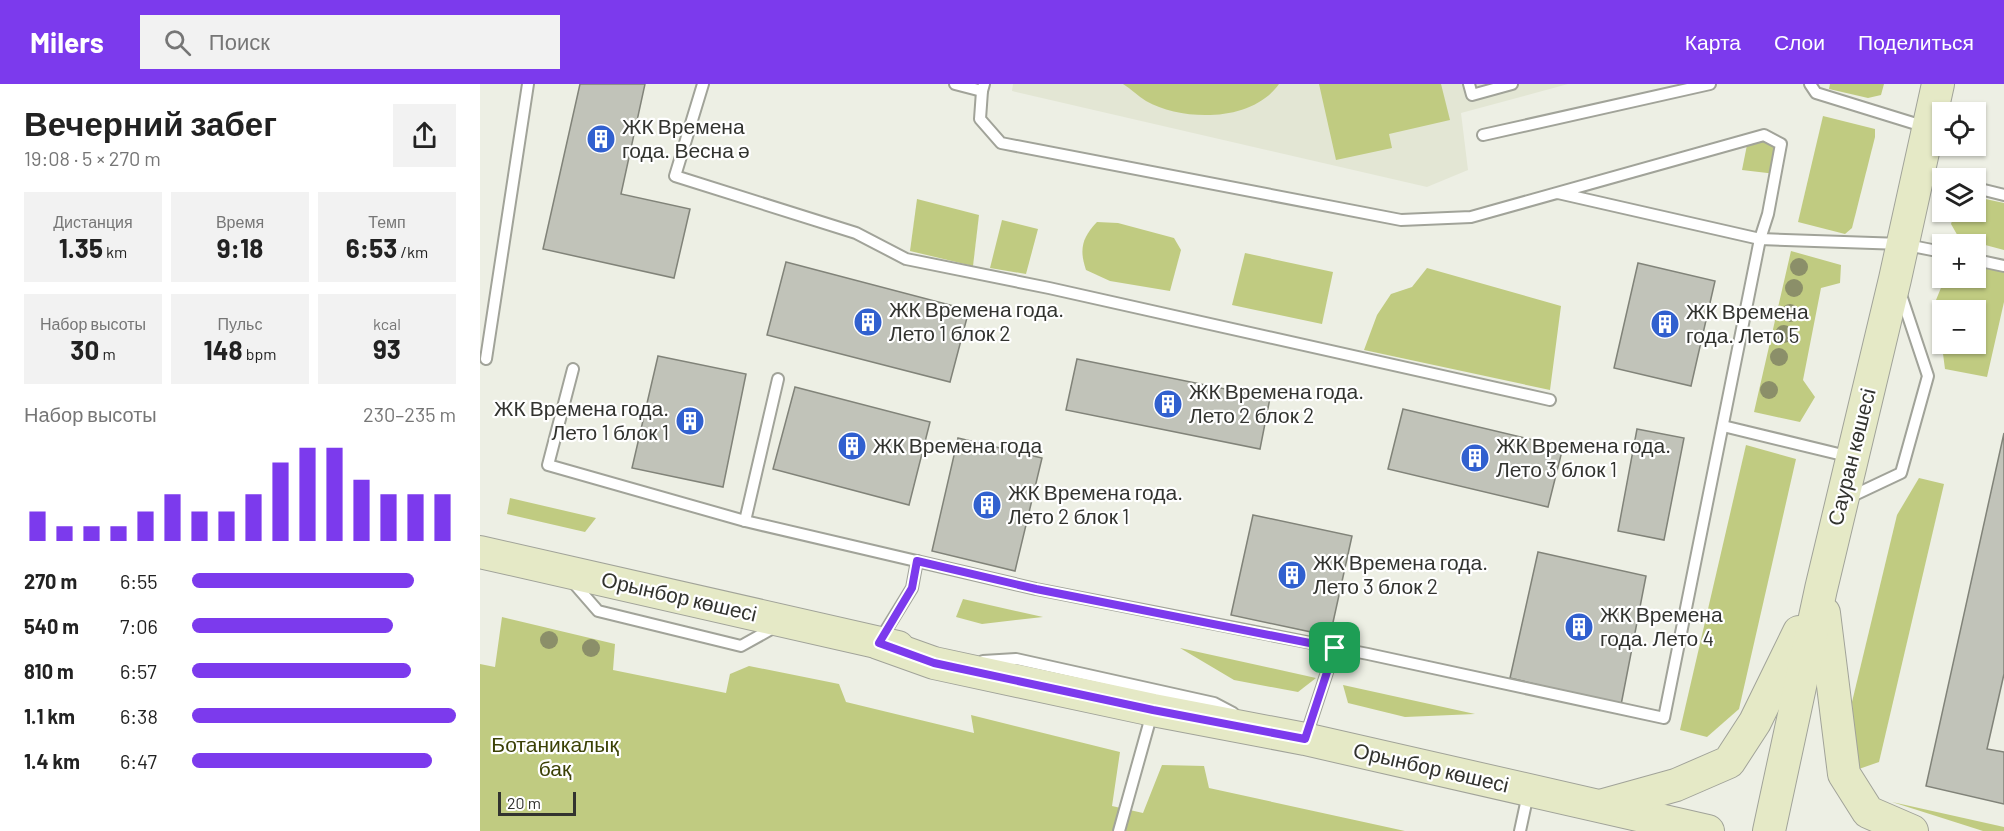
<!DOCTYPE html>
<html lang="ru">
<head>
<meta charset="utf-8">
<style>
	:root { --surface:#fff; --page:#f2f2f2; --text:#222; --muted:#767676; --accent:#7c3aed }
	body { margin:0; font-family:Barlow,sans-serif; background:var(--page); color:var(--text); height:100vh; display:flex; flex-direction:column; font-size:22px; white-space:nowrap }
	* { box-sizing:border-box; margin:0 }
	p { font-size:20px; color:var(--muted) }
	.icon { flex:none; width:33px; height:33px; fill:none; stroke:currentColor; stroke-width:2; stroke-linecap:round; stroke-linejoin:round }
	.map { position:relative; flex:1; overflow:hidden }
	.details { display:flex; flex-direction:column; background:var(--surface); width:480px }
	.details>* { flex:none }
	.buttons { position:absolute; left:1452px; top:18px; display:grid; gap:12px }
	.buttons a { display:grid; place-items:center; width:54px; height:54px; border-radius:0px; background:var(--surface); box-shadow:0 2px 4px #0004; font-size:30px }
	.scale { position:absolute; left:18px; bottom:15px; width:78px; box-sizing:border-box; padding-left:6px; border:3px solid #32332f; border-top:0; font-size:16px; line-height:21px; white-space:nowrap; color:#32332f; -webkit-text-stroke:4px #fff; paint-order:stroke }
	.pin { position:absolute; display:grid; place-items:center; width:51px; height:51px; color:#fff; margin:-26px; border-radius:12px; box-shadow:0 3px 9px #0006 }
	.round { display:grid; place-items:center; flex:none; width:63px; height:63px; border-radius:0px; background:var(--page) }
	.headline { display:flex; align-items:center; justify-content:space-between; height:102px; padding:0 24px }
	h1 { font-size:33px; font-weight:700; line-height:45px }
	.figures { display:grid; grid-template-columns:repeat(3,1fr); gap:9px; height:102px; padding:6px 24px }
	.figures div { display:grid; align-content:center; border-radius:0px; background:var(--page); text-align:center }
	.figures b { font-size:26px; font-weight:700 }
	.figures small { font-size:16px; font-weight:400 }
	.figures p { font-size:16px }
	.chart { height:168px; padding:12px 24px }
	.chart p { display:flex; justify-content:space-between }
	.chart svg { width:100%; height:108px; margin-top:6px; stroke:var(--accent); stroke-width:6 }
	ul { padding:0 24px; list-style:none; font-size:20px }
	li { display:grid; grid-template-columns:96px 72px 1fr; align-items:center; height:45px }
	li i { height:15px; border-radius:8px; background:var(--accent) }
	header { display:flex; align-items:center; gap:36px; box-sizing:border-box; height:84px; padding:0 30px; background:var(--accent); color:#fff }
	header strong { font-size:28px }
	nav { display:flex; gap:33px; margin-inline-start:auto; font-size:21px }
	.search { width:420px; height:54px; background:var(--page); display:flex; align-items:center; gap:15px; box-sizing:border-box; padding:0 21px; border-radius:0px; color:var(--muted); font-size:22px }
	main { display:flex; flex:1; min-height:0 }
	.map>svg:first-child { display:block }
	.built { fill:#e3e6d4 }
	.green { fill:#c0cb81; fill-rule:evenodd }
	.building { fill:#c1c3b9; stroke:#818379; stroke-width:1.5 }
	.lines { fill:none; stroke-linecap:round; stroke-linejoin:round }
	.lane-casing { stroke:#a1a399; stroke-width:14 }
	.secondary-casing { stroke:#a1a399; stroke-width:34 }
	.lane { stroke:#fff; stroke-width:10 }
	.secondary { stroke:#e5e9c6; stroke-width:32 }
	.tree { fill:#8b8f69 }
	.route-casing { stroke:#fff; stroke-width:12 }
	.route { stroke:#7c3aed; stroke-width:8 }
	.labels { text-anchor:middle; stroke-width:4.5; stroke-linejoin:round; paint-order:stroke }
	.poi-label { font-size:21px; fill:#32332f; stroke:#fff; text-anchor:start }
	.street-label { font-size:21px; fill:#32332f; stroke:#fff }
	.park-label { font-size:21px; fill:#3b4105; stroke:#fff }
</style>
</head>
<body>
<header>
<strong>Milers</strong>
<div class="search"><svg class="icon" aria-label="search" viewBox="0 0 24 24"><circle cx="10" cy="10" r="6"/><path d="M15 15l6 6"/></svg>Поиск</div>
<nav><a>Карта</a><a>Слои</a><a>Поделиться</a></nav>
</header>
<main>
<section class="details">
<div class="headline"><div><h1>Вечерний забег</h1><p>19:08 · 5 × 270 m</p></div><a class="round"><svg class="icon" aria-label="share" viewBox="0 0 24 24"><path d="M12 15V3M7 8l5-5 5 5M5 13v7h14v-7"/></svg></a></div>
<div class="figures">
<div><p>Дистанция</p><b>1.35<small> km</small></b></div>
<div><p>Время</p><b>9:18</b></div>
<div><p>Темп</p><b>6:53<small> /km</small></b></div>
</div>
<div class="figures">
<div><p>Набор высоты</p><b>30<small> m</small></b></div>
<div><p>Пульс</p><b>148<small> bpm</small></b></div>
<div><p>kcal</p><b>93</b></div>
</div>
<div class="chart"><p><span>Набор высоты</span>230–235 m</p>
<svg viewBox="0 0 160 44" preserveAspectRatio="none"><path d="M5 44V32M15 44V38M25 44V38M35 44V38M45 44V32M55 44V25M65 44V32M75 44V32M85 44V25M95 44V12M105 44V6M115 44V6M125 44V19M135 44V25M145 44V25M155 44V25"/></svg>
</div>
<ul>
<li><b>270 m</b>6:55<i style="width:84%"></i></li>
<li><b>540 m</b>7:06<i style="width:76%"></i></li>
<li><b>810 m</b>6:57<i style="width:83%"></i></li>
<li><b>1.1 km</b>6:38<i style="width:100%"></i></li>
<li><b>1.4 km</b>6:47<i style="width:91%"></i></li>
</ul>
</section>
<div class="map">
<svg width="1524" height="747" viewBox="0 0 1524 747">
	<rect width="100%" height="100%" fill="#edefe4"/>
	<!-- built -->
	<polygon class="built" points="533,0 1088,0 981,29 988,86 947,103 532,7"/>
	<!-- green -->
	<g class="green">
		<path d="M 643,0 L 799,0 C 772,38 704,38 666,17 C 658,12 651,5 643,0 Z"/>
		<polygon points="839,0 961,0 970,36 909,50 912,64 856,76"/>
		<polygon points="1350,0 1404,0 1401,11 1388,14 1349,5"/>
		<polygon points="1343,32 1395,45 1395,53 1372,144 1365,150 1318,138"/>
		<polygon points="1284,51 1301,60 1296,90 1262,86 1268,56"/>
		<polygon points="1496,113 1524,119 1524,166 1479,154 1471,140 1475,128 1496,128"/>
		<polygon points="437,115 499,131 493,182 430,167"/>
		<polygon points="522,136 558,145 546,190 510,184"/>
		<path d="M 617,138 L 638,139 L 694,154 L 701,166 L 690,207 L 630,197 L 606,186 C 599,165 602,154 617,138 Z"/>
		<polygon points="1311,167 1361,181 1360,199 1341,204 1323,296 1335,313 1320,338 1274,328"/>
		<polygon points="765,169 853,188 842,240 752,221"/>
		<path d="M 1496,176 L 1524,182 L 1524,218 L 1507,293 L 1465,285 L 1456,216 L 1465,194 L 1496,194 ZM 1462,226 L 1496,226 L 1496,260 L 1462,260 Z"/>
		<polygon points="947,184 1081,222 1070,306 884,266 897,231 911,210 932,203"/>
		<polygon points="1266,361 1316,375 1259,625 1227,653 1200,646"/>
		<polygon points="1439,394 1464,400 1399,678 1376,686 1372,618 1417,431"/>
		<polygon points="30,414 116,434 105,448 27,430"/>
		<polygon points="483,515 563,533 502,540 476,533"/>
		<polygon points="22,533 135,560 133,586 246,609 250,590 269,582 359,600 366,618 494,649 491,631 640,668 632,722 663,729 682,681 724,682 729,704 925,747 0,747 0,580 15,583"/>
		<polygon points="700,564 836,594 818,608 754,596"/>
		<polygon points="863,601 995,630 925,633 868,619"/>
		<polygon points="1412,718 1524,743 1524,747 1503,747"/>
	</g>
	<!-- building -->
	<g class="building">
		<polygon points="100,0 165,0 141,110 210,125 194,194 63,165"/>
		<polygon points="306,178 489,226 470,298 287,251"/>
		<polygon points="1158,179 1235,197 1211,302 1134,284"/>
		<polygon points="178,272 266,290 243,403 152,384"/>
		<polygon points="597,275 790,314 780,365 586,326"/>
		<polygon points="315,303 450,338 429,421 293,385"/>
		<polygon points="923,325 1083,363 1068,423 908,385"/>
		<polygon points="1157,345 1204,354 1184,456 1138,447"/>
		<polygon points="1524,349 1524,590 1507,665 1524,668 1524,720 1446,702"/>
		<polygon points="478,354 562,374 535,487 452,467"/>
		<polygon points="773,431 872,452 850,552 751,531"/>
		<polygon points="1058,468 1166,492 1141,621 1030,594"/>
	</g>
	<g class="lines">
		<!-- lane casing -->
		<g class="lane-casing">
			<g id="lane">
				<polyline points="223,0 195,92 376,149 426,175 569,204 1070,316"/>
				<polyline points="475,0 502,7"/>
				<polyline points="504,0 502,7 500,35 521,59 921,136 991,133 1284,51 1301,60 1288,130 1280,155 1078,109"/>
				<polyline points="989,0 992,11 1032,0"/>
				<polyline points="1330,0 1336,9 1446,43"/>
				<polyline points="1003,51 1230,0"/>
				<polyline points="1439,92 1462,97"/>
				<polyline points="1496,104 1524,111"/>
				<polyline points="1496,176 1524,182"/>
				<polyline points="6,275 48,0"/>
				<polyline points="93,285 68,381 265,437 556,505 888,570 1184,634 1280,155 1422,160 1462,168"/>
				<polyline points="1243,342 1371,373"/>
				<polyline points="1368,414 1421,389 1448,292 1421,211"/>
				<polyline points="265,437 298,295"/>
				<polyline points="91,496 118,527 261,562 295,543"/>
				<polyline points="400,556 432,504 437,477"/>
				<polyline points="503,577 536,575 734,619 753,629"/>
				<polyline points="826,652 855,564"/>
				<polyline points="639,747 672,629"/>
				<polyline points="1040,747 1048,710"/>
			</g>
		</g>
		<!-- secondary casing -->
		<g class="secondary-casing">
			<g id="secondary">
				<polyline points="0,468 418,563"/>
				<polyline points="1344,529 1364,690 1388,728 1432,747"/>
				<polyline points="398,559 454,579 673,626 825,655 1228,747"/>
				<polyline points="1124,721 1196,701 1249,678 1275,638 1319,548"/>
				<polyline points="1289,747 1341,505 1415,195 1458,0"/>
			</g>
		</g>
		<!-- lane -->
		<use href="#lane" class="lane"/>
		<!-- secondary -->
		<use href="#secondary" class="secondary"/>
	</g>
	<!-- trees -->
	<g class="tree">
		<circle cx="1319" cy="183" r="9"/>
		<circle cx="1314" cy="204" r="9"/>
		<circle cx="1310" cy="229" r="9"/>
		<circle cx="1304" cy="250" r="9"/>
		<circle cx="1299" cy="273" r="9"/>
		<circle cx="1289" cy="306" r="9"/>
		<circle cx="69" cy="556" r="9"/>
		<circle cx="111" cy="564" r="9"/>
	</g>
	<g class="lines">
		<!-- route casing -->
		<g class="route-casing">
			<polygon id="route" points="437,477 556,505 855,564 825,655 673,626 454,579 399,559 432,504"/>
		</g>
		<!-- route -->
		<use href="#route" class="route"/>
	</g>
	<!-- icons -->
	<defs>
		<g id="building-disc" transform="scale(1.5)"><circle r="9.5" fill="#3160cf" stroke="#fff"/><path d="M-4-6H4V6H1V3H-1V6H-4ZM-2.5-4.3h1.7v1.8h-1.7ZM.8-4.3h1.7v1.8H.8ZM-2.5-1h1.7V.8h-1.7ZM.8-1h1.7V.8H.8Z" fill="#fff"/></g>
	</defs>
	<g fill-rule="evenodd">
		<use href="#building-disc" x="121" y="55"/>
		<use href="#building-disc" x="388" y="238"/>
		<use href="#building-disc" x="1185" y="240"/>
		<use href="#building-disc" x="688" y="320"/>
		<use href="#building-disc" x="210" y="337"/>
		<use href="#building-disc" x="372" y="362"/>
		<use href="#building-disc" x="995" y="374"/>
		<use href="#building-disc" x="507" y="421"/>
		<use href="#building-disc" x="812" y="491"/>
		<use href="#building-disc" x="1099" y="543"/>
	</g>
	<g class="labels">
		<!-- poi labels -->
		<g class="poi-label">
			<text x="142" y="50">ЖК Времена<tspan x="142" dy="24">года. Весна ә</tspan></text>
			<text x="409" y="233">ЖК Времена года.<tspan x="409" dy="24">Лето 1 блок 2</tspan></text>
			<text x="1206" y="235">ЖК Времена<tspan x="1206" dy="24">года. Лето 5</tspan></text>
			<text x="709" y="315">ЖК Времена года.<tspan x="709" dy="24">Лето 2 блок 2</tspan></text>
			<text x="189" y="332" text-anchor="end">ЖК Времена года.<tspan x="189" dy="24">Лето 1 блок 1</tspan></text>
			<text x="393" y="369">ЖК Времена года</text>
			<text x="1016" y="369">ЖК Времена года.<tspan x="1016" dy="24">Лето 3 блок 1</tspan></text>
			<text x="528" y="416">ЖК Времена года.<tspan x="528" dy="24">Лето 2 блок 1</tspan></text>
			<text x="833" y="486">ЖК Времена года.<tspan x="833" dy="24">Лето 3 блок 2</tspan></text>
			<text x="1120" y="538">ЖК Времена<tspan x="1120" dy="24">года. Лето 4</tspan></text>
		</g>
		<!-- street labels -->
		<g class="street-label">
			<text transform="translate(1372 373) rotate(-76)" y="7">Сауран көшесі</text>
			<text transform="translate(199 513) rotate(13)" y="7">Орынбор көшесі</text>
			<text transform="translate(951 684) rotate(13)" y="7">Орынбор көшесі</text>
		</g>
		<!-- park labels -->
		<g class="park-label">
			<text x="75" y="668">Ботаникалық<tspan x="75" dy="24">бақ</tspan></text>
		</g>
	</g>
</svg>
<div class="buttons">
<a><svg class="icon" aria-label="locate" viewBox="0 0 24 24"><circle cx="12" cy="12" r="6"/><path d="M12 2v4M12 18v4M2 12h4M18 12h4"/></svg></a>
<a><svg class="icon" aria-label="layers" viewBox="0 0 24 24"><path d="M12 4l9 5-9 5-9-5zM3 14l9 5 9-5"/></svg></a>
<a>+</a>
<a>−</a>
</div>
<div class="scale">20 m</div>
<div class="pin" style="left:855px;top:564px;background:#1e9e55"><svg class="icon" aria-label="arrive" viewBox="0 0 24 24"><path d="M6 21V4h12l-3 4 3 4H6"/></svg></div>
</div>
</main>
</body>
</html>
